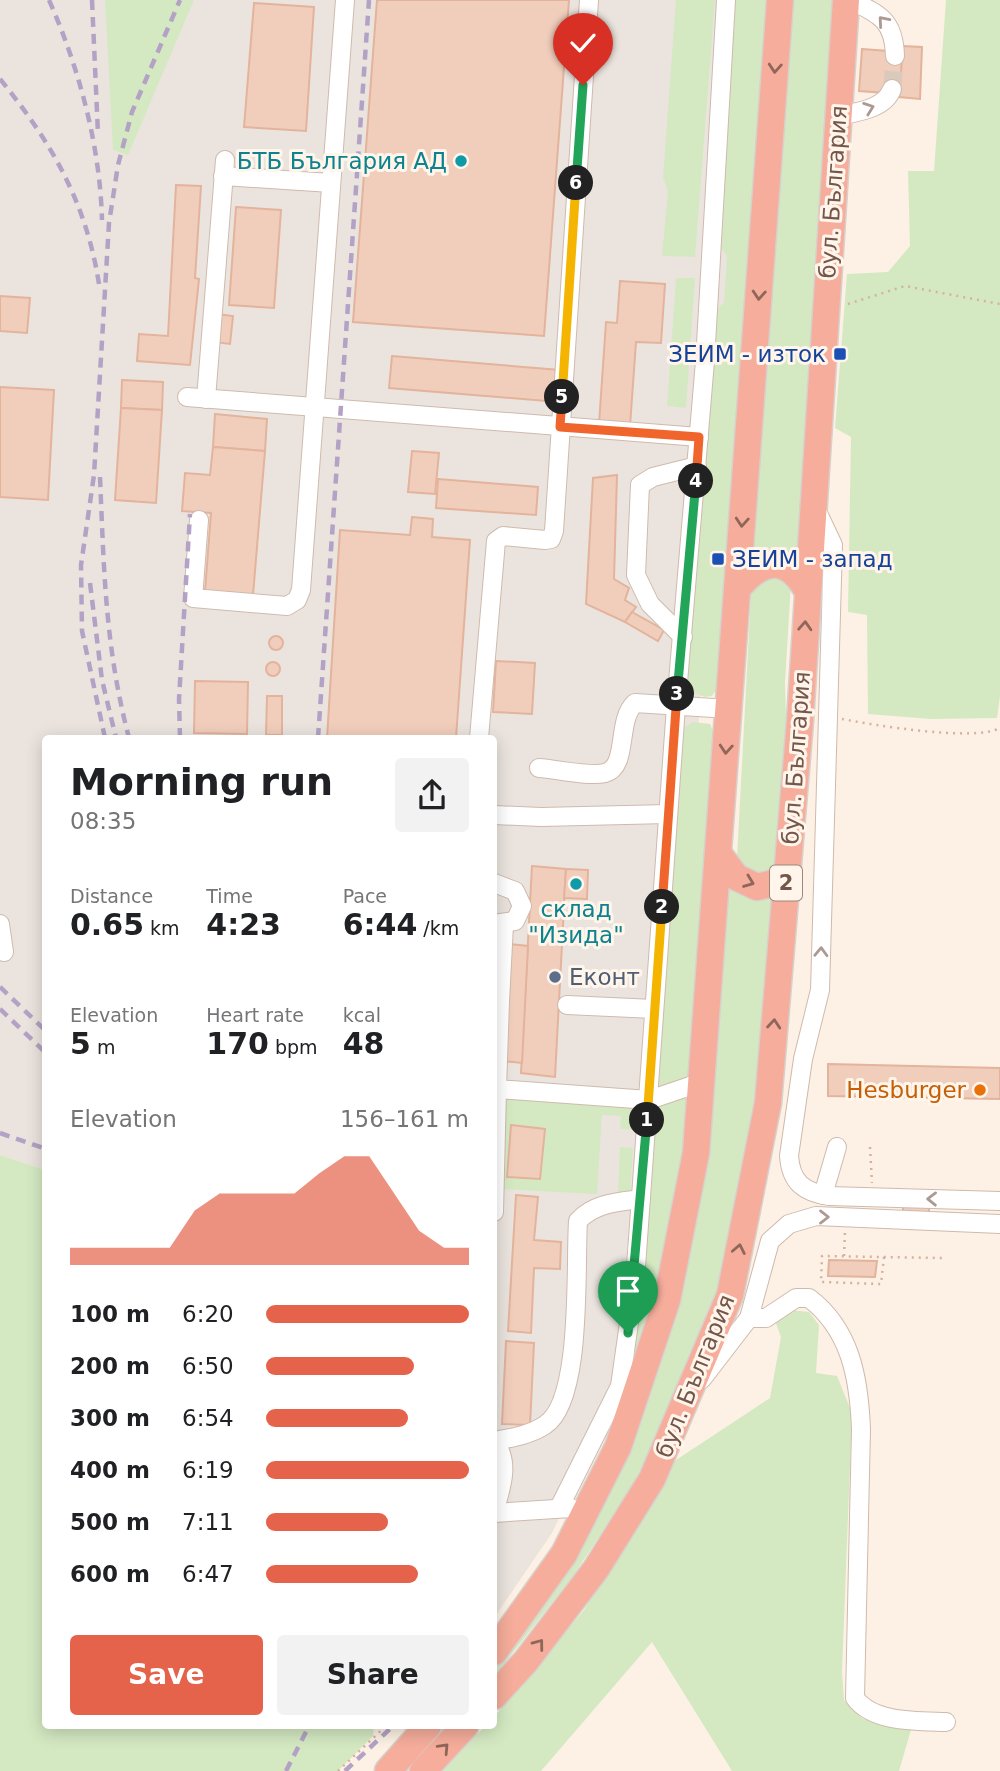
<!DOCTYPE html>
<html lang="en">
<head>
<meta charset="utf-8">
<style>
	:root { --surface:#fff; --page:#f2f2f2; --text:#202124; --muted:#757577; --accent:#e5634a }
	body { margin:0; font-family:"DejaVu Sans",sans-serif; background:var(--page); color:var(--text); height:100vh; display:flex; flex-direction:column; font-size:26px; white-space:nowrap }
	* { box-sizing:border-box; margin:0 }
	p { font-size:23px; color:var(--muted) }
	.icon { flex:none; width:38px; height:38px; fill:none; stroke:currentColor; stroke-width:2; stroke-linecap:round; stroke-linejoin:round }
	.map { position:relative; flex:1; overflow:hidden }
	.panel { position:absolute; left:42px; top:735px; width:455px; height:994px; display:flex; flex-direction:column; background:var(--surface); border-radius:7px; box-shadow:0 4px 18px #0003 }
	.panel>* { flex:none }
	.pin { position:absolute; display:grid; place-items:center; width:60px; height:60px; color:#fff; margin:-72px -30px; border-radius:50% 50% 50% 0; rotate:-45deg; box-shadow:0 0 7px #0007 }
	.pin .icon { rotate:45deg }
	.km { position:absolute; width:35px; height:35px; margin:-18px; border-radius:50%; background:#222; color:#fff; font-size:19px; line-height:35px; text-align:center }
	.round { display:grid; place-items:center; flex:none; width:74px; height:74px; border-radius:7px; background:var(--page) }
	.summary { display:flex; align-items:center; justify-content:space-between; height:119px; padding:0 28px }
	h1 { font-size:38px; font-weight:700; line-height:52px }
	.metrics { display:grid; grid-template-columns:repeat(3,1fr); gap:10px; height:119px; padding:7px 28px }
	.metrics div { display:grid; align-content:center }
	.metrics b { font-size:30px; font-weight:700 }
	.metrics small { font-size:19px; font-weight:400 }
	.metrics p { font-size:19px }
	.chart { height:196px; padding:14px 28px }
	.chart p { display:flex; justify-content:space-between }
	.chart svg { width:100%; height:126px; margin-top:7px; fill:var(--accent); opacity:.7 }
	.action { display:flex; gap:14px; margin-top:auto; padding:14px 28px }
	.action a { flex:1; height:80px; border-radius:7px; background:var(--accent); color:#fff; font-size:28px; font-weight:700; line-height:80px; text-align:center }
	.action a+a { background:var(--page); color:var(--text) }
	ul { padding:0 28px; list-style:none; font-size:23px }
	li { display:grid; grid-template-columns:112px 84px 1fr; align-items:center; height:52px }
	li i { height:18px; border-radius:9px; background:var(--accent) }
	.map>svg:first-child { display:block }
	.industrial { fill:#ebe4de }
	.green { fill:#d4e9c2 }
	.building { fill:#f1cebc; stroke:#e3b39c; stroke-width:2 }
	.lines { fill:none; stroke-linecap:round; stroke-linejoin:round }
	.minor-tunnel { stroke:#dacabe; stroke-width:18; stroke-dasharray:18 9; stroke-linecap:butt }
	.minor-casing { stroke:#cfbaad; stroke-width:20 }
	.highway-casing { stroke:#d8d0cc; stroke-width:29 }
	.path { stroke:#d6b19f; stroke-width:2.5; stroke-dasharray:2 5; stroke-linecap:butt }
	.minor { stroke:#fff; stroke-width:18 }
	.highway { stroke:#f6ad9b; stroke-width:26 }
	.rail { stroke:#b3a2c5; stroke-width:4.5; stroke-dasharray:10 7; stroke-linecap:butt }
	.oneway { stroke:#ac9a92 }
	.oneway2 { stroke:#8e675a }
	.split-1-casing { stroke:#fff; stroke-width:14 }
	.split-2-casing { stroke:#fff; stroke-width:14 }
	.split-3-casing { stroke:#fff; stroke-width:14 }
	.split-4-casing { stroke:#fff; stroke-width:14 }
	.split-5-casing { stroke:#fff; stroke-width:14 }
	.split-6-casing { stroke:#fff; stroke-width:14 }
	.split-7-casing { stroke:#fff; stroke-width:14 }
	.split-1 { stroke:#22a559; stroke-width:9 }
	.split-2 { stroke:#f5b400; stroke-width:9 }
	.split-3 { stroke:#f0652b; stroke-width:9 }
	.split-4 { stroke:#22a559; stroke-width:9 }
	.split-5 { stroke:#f0652b; stroke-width:9 }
	.split-6 { stroke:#f5b400; stroke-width:9 }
	.split-7 { stroke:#22a559; stroke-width:9 }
	.culture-dot { fill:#0f9aa8; stroke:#fff5ea; stroke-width:2.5 }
	.transit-dot { fill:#1a4fb4; stroke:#fff5ea; stroke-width:2.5 }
	.service-dot { fill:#5c6f8a; stroke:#fff5ea; stroke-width:2.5 }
	.food-dot { fill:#e8710a; stroke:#fff5ea; stroke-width:2.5 }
	.labels { text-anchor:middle; stroke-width:6; stroke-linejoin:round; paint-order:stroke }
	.shield { fill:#fff5ea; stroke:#9e867a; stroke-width:2 }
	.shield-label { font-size:21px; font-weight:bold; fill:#74564a }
	.culture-label { font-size:23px; fill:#0d838f; stroke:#fff5ea; text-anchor:end }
	.street-label { font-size:23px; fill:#74564a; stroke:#fff5ea }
	.transit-label { font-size:23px; fill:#164399; stroke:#fff5ea; text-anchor:end }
	.service-label { font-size:23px; fill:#4e5e75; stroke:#fff5ea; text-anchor:start }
	.food-label { font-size:23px; fill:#c56008; stroke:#fff5ea; text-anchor:end }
</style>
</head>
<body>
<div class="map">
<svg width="1000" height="1771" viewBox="0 0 1000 1771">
	<rect width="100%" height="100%" fill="#fcf1e4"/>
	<!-- industrial -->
	<polygon class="industrial" points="0,0 749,0 683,949 659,1220 609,1413 552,1533 494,1618 494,738 46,738 45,1170 0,1155"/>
	<!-- green -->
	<g class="green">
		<polygon points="105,0 194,0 128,155 113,150"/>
		<polygon points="676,0 715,0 695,257 662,256 668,192 663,177"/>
		<polygon points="737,0 770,0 718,687 712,696 705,697 694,693 685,674 716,310 724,303 727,256 719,245 733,2"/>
		<polygon points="789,0 838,0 800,568 751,563"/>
		<polygon points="946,0 1000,0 1000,696 997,718 931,719 868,714 867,615 848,612 851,437 835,428 847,274 888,272 910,246 908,171 934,171"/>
		<polygon points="676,278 695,278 686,408 667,406"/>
		<polygon points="770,573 791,583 785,683 787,752 778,866 757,880 737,858 751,594 761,577"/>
		<polygon points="693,722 710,724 714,733 695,1079 651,1089 682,729"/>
		<polygon points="728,881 778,889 763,1072 719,1285 703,1333 655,1444 629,1491 575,1573 494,1677 494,1665 510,1646 647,1387"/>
		<polygon points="686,1092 694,1098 661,1286 630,1383 651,1108"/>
		<polygon points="503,1096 636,1109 635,1130 620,1129 621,1116 602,1115 597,1194 500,1189"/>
		<polygon points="620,1147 633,1148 630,1196 618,1195"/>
		<polygon points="0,1155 45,1170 46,1726 374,1726 373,1736 338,1771 0,1771"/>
		<polygon points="790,1310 809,1312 819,1325 816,1373 837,1376 852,1413 842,1672 844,1700 863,1719 911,1730 899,1771 732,1771 652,1642 541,1771 442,1771 485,1726 494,1726 494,1717 584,1610 673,1462 770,1398 781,1337 775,1321"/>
	</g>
	<!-- building -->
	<g class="building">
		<polygon points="377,0 569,0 544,336 353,322"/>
		<polygon points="254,3 314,7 306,131 244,127"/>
		<polygon points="902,46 922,47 920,99 899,97"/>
		<polygon points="862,49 889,51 902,57 900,89 886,93 859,91"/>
		<polygon points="176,185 201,186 195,278 199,279 190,365 137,361 139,334 168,336"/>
		<polygon points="236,207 281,210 274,308 229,305"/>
		<polygon points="620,281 665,284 661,343 636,342 630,426 599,424 606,322 617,323"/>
		<polygon points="0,296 30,298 27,333 0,331"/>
		<polygon points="217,314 233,316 230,344 214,342"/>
		<polygon points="392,356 560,370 558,402 389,388"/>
		<polygon points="122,380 163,382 162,410 121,408"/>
		<polygon points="0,387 54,390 48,500 0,497"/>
		<polygon points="121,408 162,410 156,503 115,500"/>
		<polygon points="215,414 267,419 265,451 213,447"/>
		<polygon points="213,447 265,451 253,595 205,591 211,513 182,511 185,473 210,475"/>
		<polygon points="412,451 439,453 435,494 408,492"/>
		<polygon points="617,475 614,579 629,588 625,600 636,607 625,622 586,604 593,478"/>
		<polygon points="438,479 538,487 536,515 436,508"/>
		<polygon points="412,517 433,519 432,537 470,540 456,738 327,738 340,530 410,535"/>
		<polygon points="632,612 664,630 658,641 625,622"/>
		<circle cx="276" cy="643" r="7"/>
		<polygon points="496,661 535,663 532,714 493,712"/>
		<circle cx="273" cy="669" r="7"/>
		<polygon points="195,681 248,682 247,734 194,733"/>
		<polygon points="267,696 282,696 282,735 266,735"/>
		<polygon points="532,866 566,869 555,1077 521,1073"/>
		<polygon points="566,869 588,870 587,899 564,898"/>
		<polygon points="509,944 528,946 522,1063 502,1061"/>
		<polygon points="828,1064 1000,1068 1000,1099 828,1096"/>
		<polygon points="511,1125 545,1129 540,1179 507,1177"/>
		<polygon points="516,1195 538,1197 534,1240 561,1242 560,1269 534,1268 531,1333 508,1331"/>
		<polygon points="903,1205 929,1206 929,1215 903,1214"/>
		<polygon points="829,1260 877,1261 875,1277 828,1276"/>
		<polygon points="506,1341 534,1343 530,1425 502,1424"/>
	</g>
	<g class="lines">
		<!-- minor-tunnel -->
		<polyline class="minor-tunnel" points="892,89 895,56"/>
		<!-- minor casing -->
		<g class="minor-casing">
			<g id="minor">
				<path d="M 850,0 C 881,15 894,21 895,56"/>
				<path d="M 838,116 C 857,112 885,109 892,89"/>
				<polyline points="223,176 331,183"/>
				<polyline points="187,397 699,437"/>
				<polyline points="206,399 225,160"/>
				<path d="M 815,507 L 833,545 L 820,990 L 803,1059 L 789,1156 C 791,1183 804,1192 829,1196 L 1000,1201"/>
				<polyline points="199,520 193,598 287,606 297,600 301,590 345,0"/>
				<polyline points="683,637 650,604 636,575 640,485 653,477 697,466"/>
				<polyline points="479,738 496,541 503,536 545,540 551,539 554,531 589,0"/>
				<path d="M 539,768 C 556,769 590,777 605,773 C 629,767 616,720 635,703 L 729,709"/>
				<polyline points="494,815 541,817 668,814"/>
				<polyline points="494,883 515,891 522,906 515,921 494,924"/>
				<polyline points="0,924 4,952"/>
				<polyline points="494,1001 500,1001 504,925"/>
				<polyline points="500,1001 497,1089 649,1100 702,1082"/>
				<polyline points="567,1005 654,1009"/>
				<polyline points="494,1089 497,1089 494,1212"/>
				<polyline points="823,1195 837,1147"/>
				<path d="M 749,1318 L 766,1318 L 796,1298 L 809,1298 C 851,1330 859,1379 861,1429 L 855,1698 C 873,1723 918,1721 946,1722"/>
				<polyline points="702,1379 749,1318 770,1241 789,1224 816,1216 1000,1224"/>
				<path d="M 494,1441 C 511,1438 530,1435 545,1425 C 583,1401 575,1265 578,1221 C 594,1203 618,1202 641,1199"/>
				<path d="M 494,1442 C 511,1461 501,1489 494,1512"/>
				<polyline points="559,1508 620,1386 635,1281 676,706 705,361 726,0"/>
				<polyline points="494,1513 571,1508"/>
			</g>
		</g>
		<!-- highway casing -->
		<g class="highway-casing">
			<g id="highway">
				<path d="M 737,589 C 762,559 786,554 807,590"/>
				<polyline points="718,853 736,877 757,887 778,882 787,871"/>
				<polyline points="494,1652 564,1554 618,1447 667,1300 696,1153 780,0"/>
				<polyline points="494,1696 526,1661 596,1569 652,1479 730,1295 768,1103 800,721 846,0"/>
				<polyline points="388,1771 428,1726"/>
				<polyline points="423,1771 465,1726"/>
			</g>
		</g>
		<!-- path -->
		<g class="path">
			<polyline points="848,304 905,286 1000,304"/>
			<path d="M 842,719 C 873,725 975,742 1000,728"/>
			<polyline points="870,1147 872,1183"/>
			<polyline points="844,1256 845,1231"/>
			<polyline points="884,1257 881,1284 821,1282 822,1256 942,1258"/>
			<polyline points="338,1771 386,1726"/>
		</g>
		<!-- minor -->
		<use href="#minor" class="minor"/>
		<!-- highway -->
		<use href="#highway" class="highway"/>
		<!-- rail -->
		<g class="rail">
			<path d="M 49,0 C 79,68 100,145 102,220"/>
			<polyline points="92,0 98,134"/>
			<path d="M 0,79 C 52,143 86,202 99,284"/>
			<path d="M 100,477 C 104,570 105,647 129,738"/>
			<polyline points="90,583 102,680 116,738"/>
			<polyline points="105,738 82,631 81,565 94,475 109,223 118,165 132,112 180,0"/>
			<polyline points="180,738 179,699 190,514"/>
			<polyline points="318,738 369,0"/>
			<polyline points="0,987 46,1031"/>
			<polyline points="0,1009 46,1053"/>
			<polyline points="0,1133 46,1149"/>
			<polyline points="286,1771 309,1726"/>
			<polyline points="345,1771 393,1726"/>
		</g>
	</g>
	<!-- one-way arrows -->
	<defs><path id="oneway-chevron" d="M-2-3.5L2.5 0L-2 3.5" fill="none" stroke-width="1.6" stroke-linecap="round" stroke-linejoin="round" transform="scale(1.75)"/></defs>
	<g class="oneway">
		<use href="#oneway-chevron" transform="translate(883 21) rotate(-131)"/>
		<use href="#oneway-chevron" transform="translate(869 108) rotate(-20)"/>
		<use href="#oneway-chevron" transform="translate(821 952) rotate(-88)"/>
		<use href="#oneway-chevron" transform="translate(932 1199) rotate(-179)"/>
		<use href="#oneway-chevron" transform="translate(824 1217)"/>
	</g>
	<g class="oneway2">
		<use href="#oneway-chevron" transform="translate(775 68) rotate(94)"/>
		<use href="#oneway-chevron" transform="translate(759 295) rotate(94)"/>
		<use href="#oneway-chevron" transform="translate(742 522) rotate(94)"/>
		<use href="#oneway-chevron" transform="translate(805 626) rotate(-87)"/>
		<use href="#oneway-chevron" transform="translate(726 749) rotate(94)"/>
		<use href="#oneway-chevron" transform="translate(749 882) rotate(21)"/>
		<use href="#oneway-chevron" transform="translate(774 1024) rotate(-85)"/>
		<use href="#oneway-chevron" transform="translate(739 1249) rotate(-79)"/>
		<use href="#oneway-chevron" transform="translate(539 1644) rotate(-53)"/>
		<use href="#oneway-chevron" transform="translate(444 1748) rotate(-47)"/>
	</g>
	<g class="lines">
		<!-- split-1 casing -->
		<g class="split-1-casing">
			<polyline id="split-1" points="628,1333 647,1120"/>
		</g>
		<!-- split-2 casing -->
		<g class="split-2-casing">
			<polyline id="split-2" points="647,1120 662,907"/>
		</g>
		<!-- split-3 casing -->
		<g class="split-3-casing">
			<polyline id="split-3" points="662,907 677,694"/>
		</g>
		<!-- split-4 casing -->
		<g class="split-4-casing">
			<polyline id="split-4" points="677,694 696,481"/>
		</g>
		<!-- split-5 casing -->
		<g class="split-5-casing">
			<polyline id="split-5" points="562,397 560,427 699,437 696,481"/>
		</g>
		<!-- split-6 casing -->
		<g class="split-6-casing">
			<polyline id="split-6" points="562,397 576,183"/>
		</g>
		<!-- split-7 casing -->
		<g class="split-7-casing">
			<polyline id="split-7" points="576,183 583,85"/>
		</g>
		<!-- split-1 -->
		<use href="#split-1" class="split-1"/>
		<!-- split-2 -->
		<use href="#split-2" class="split-2"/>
		<!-- split-3 -->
		<use href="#split-3" class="split-3"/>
		<!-- split-4 -->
		<use href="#split-4" class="split-4"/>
		<!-- split-5 -->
		<use href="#split-5" class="split-5"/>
		<!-- split-6 -->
		<use href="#split-6" class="split-6"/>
		<!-- split-7 -->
		<use href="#split-7" class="split-7"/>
	</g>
	<!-- markers -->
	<g class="culture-dot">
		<circle cx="461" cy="161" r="7"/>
		<circle cx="576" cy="884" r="7"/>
	</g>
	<g class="transit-dot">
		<rect x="833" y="347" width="14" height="14" rx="3.5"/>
		<rect x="711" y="552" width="14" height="14" rx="3.5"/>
	</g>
	<circle class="service-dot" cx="555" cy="977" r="7"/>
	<circle class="food-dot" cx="980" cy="1090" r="7"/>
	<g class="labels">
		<!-- shield labels -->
		<rect class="shield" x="770" y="865.5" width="32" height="35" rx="5"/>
		<g class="shield-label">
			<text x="786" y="890">2</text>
		</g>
		<!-- culture labels -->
		<g class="culture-label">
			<text x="447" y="169">БТБ България АД</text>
			<text x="576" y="917" text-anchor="middle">склад<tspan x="576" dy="26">"Изида"</tspan></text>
		</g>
		<!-- street labels -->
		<g class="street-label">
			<text transform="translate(833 192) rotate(-86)" y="8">бул. България</text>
			<text transform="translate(796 758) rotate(-86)" y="8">бул. България</text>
			<text transform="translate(695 1376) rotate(-68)" y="8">бул. България</text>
		</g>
		<!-- transit labels -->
		<g class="transit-label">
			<text x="826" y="362">ЗЕИМ - изток</text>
			<text x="732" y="567" text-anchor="start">ЗЕИМ - запад</text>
		</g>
		<!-- service labels -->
		<g class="service-label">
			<text x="569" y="985">Еконт</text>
		</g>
		<!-- food labels -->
		<g class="food-label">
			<text x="966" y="1098">Hesburger</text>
		</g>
	</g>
</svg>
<div class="pin" style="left:628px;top:1333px;background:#1e9e55"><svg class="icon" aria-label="arrive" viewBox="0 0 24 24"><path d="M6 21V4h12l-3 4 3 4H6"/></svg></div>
<div class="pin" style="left:583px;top:85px;background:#d93025"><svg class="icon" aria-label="check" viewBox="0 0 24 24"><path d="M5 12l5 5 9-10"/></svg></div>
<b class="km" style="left:647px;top:1120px">1</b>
<b class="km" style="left:662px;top:907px">2</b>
<b class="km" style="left:677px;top:694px">3</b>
<b class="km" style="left:696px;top:481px">4</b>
<b class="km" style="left:562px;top:397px">5</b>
<b class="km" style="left:576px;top:183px">6</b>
<section class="panel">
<div class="summary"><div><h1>Morning run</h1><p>08:35</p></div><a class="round"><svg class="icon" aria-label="share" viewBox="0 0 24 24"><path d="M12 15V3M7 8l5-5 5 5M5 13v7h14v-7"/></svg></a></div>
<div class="metrics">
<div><p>Distance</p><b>0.65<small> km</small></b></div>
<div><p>Time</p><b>4:23</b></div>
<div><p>Pace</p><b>6:44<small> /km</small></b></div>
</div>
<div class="metrics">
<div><p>Elevation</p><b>5<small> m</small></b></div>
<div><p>Heart rate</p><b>170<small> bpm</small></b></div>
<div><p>kcal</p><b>48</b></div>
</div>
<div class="chart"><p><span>Elevation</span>156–161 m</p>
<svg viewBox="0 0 160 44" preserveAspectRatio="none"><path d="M0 44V38L10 38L20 38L30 38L40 38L50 25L60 19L70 19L80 19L90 19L100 12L110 6L120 6L130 19L140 32L150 38L160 38V44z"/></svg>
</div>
<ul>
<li><b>100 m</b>6:20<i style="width:100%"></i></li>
<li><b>200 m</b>6:50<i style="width:73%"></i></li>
<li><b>300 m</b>6:54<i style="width:70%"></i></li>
<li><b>400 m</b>6:19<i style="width:100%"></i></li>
<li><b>500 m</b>7:11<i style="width:60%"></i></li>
<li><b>600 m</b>6:47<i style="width:75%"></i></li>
</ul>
<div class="action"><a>Save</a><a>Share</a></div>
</section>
</div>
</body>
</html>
